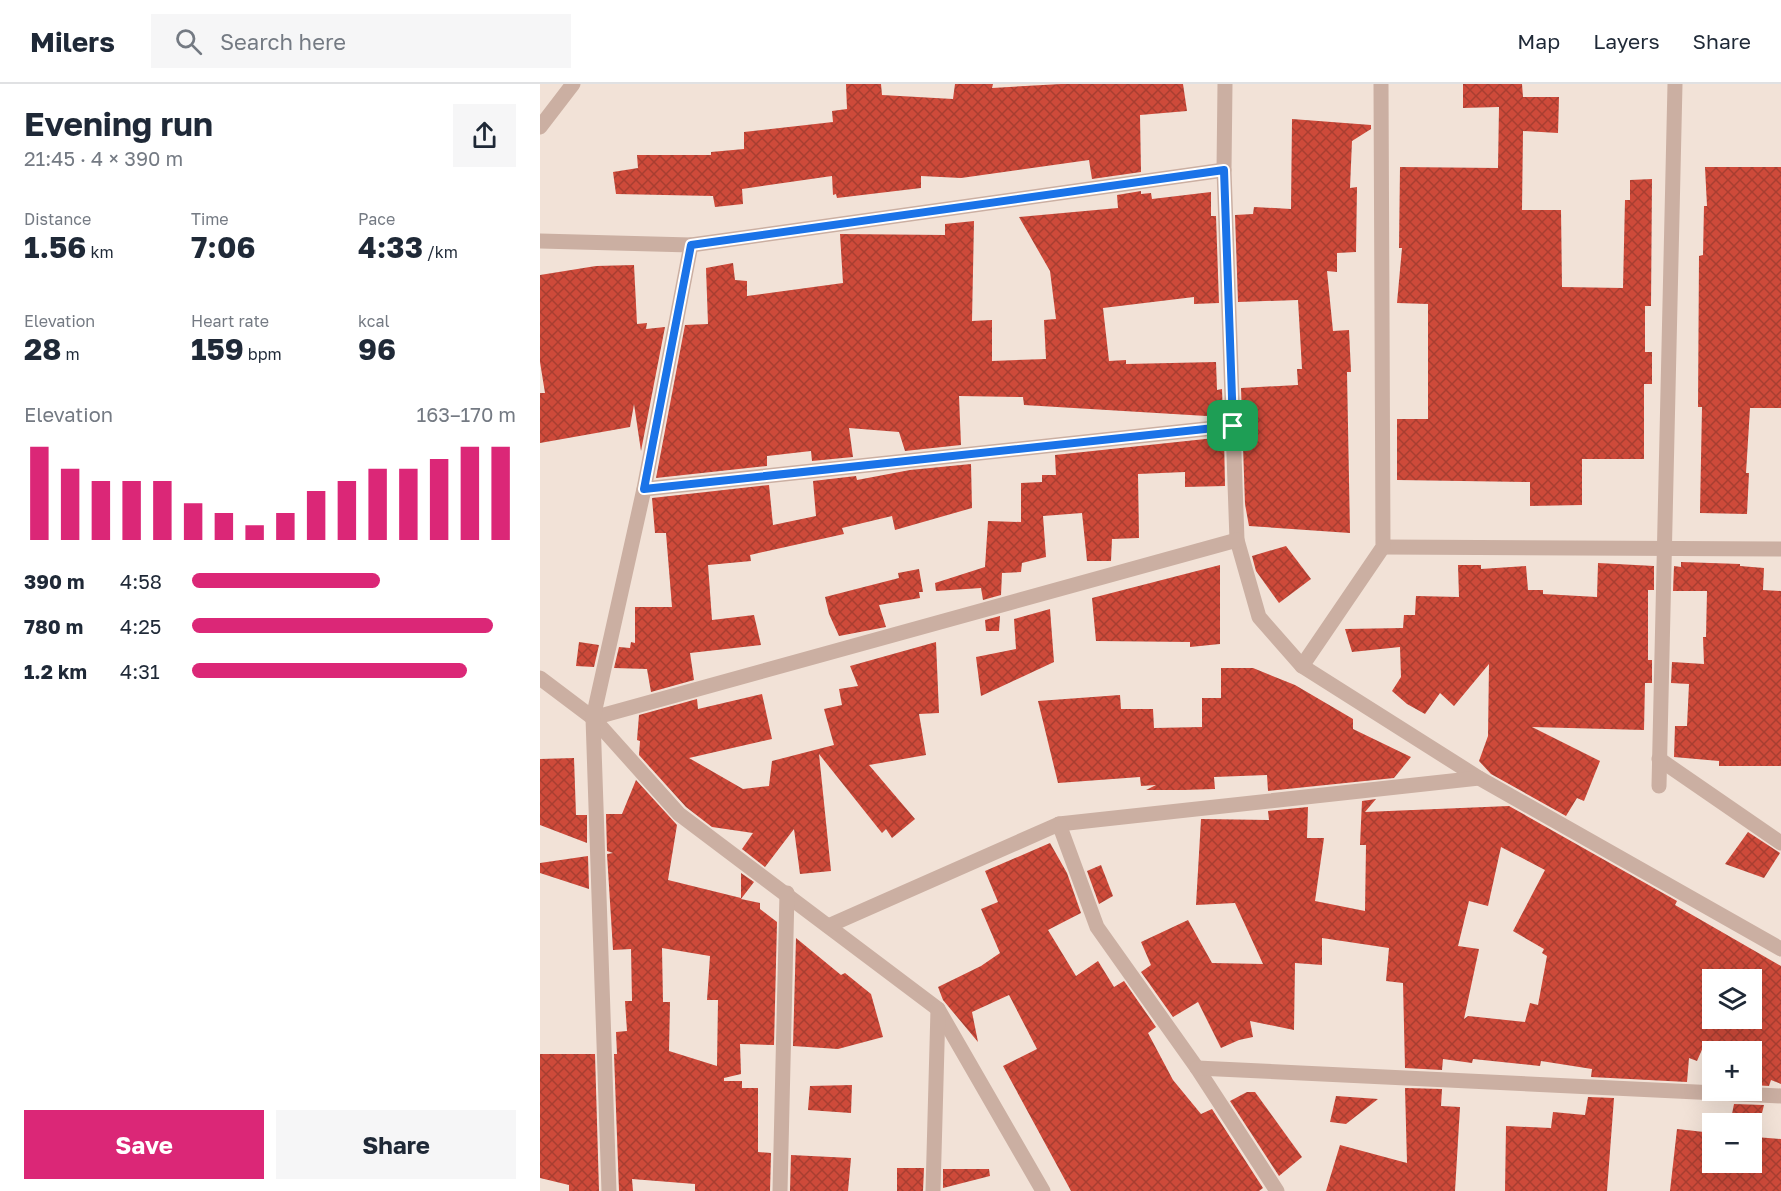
<!DOCTYPE html>
<html lang="en">
<head>
<meta charset="utf-8">
<style>
	:root { --surface:#fff; --page:#f6f6f7; --text:#1f2937; --muted:#747a83; --line:#e0e1e3; --accent:#db2777 }
	body { margin:0; font-family:"Golos Text",sans-serif; background:var(--page); color:var(--text); height:100vh; display:flex; flex-direction:column; font-size:22px; white-space:nowrap }
	* { box-sizing:border-box; margin:0 }
	p { font-size:20px; color:var(--muted) }
	.icon { flex:none; width:33px; height:33px; fill:none; stroke:currentColor; stroke-width:2; stroke-linecap:round; stroke-linejoin:round }
	.map { position:relative; flex:1; overflow:hidden }
	.details { display:flex; flex-direction:column; background:var(--surface); width:540px }
	.details>* { flex:none }
	.tools { position:absolute; left:1162px; top:885px; display:grid; gap:12px }
	.tools a { display:grid; place-items:center; width:60px; height:60px; border-radius:0px; background:var(--surface); box-shadow:0 6px 24px #0002; font-size:30px }
	.pin { position:absolute; display:grid; place-items:center; width:51px; height:51px; color:#fff; margin:-26px; border-radius:12px; box-shadow:0 3px 9px #0006 }
	.round { display:grid; place-items:center; flex:none; width:63px; height:63px; border-radius:0px; background:var(--page) }
	.head { display:flex; align-items:center; justify-content:space-between; height:102px; padding:0 24px }
	h1 { font-size:33px; font-weight:700; line-height:45px }
	.metrics { display:grid; grid-template-columns:repeat(3,1fr); gap:9px; height:102px; padding:6px 24px }
	.metrics div { display:grid; align-content:center }
	.metrics b { font-size:30px; font-weight:700 }
	.metrics small { font-size:16px; font-weight:400 }
	.metrics p { font-size:16px }
	.chart { height:168px; padding:12px 24px }
	.chart p { display:flex; justify-content:space-between }
	.chart svg { width:100%; height:108px; margin-top:6px; stroke:var(--accent); stroke-width:6 }
	.button { display:flex; gap:12px; margin-top:auto; padding:12px 24px }
	.button a { flex:1; height:69px; border-radius:0px; background:var(--accent); color:#fff; font-size:24px; font-weight:700; line-height:69px; text-align:center }
	.button a+a { background:var(--page); color:var(--text) }
	ul { padding:0 24px; list-style:none; font-size:20px }
	li { display:grid; grid-template-columns:96px 72px 1fr; align-items:center; height:45px }
	li i { height:15px; border-radius:8px; background:var(--accent) }
	header { display:flex; align-items:center; gap:36px; box-sizing:border-box; height:84px; padding:0 30px; background:var(--surface); border-bottom:2px solid var(--line) }
	header strong { font-size:28px }
	nav { display:flex; gap:33px; margin-inline-start:auto; font-size:21px }
	.search { width:420px; height:54px; background:var(--page); display:flex; align-items:center; gap:15px; box-sizing:border-box; padding:0 21px; border-radius:0px; color:var(--muted); font-size:22px }
	main { display:flex; flex:1; min-height:0 }
	.map>svg:first-child { display:block }
	.building { fill:url(#building-cross-hatch); fill-rule:evenodd }
	.lines { fill:none; stroke-linecap:round; stroke-linejoin:round }
	.minor { stroke:#cbafa2; stroke-width:15 }
	.route-casing { stroke:#fff; stroke-width:12 }
	.route { stroke:#1a73e8; stroke-width:8 }
</style>
</head>
<body>
<header>
<strong>Milers</strong>
<div class="search"><svg class="icon" aria-label="search" viewBox="0 0 24 24"><circle cx="10" cy="10" r="6"/><path d="M15 15l6 6"/></svg>Search here</div>
<nav><a>Map</a><a>Layers</a><a>Share</a></nav>
</header>
<main>
<section class="details">
<div class="head"><div><h1>Evening run</h1><p>21:45 · 4 × 390 m</p></div><a class="round"><svg class="icon" aria-label="share" viewBox="0 0 24 24"><path d="M12 15V3M7 8l5-5 5 5M5 13v7h14v-7"/></svg></a></div>
<div class="metrics">
<div><p>Distance</p><b>1.56<small> km</small></b></div>
<div><p>Time</p><b>7:06</b></div>
<div><p>Pace</p><b>4:33<small> /km</small></b></div>
</div>
<div class="metrics">
<div><p>Elevation</p><b>28<small> m</small></b></div>
<div><p>Heart rate</p><b>159<small> bpm</small></b></div>
<div><p>kcal</p><b>96</b></div>
</div>
<div class="chart"><p><span>Elevation</span>163–170 m</p>
<svg viewBox="0 0 160 44" preserveAspectRatio="none"><path d="M5 44V6M15 44V15M25 44V20M35 44V20M45 44V20M55 44V29M65 44V33M75 44V38M85 44V33M95 44V24M105 44V20M115 44V15M125 44V15M135 44V11M145 44V6M155 44V6"/></svg>
</div>
<ul>
<li><b>390 m</b>4:58<i style="width:58%"></i></li>
<li><b>780 m</b>4:25<i style="width:93%"></i></li>
<li><b>1.2 km</b>4:31<i style="width:85%"></i></li>
</ul>
<div class="button"><a>Save</a><a>Share</a></div>
</section>
<div class="map">
<svg width="1241" height="1107" viewBox="0 0 1241 1107">
	<defs>
		<pattern id="building-cross-hatch" width="8" height="8" patternUnits="userSpaceOnUse" patternTransform="scale(1.5)"><rect width="8" height="8" fill="#ce4a3a"/><path d="M0 0l8 8M0 8l8-8" fill="none" stroke="#a83e31"/></pattern>
	</defs>
	<rect width="100%" height="100%" fill="#f2e2d7"/>
	<!-- building -->
	<g class="building">
		<polygon points="306,0 341,0 342,11 413,15 415,0 453,0 452,4 521,0 643,0 647,27 600,31 601,88 552,95 549,76 421,94 381,92 381,104 297,114 296,110 293,111 292,92 202,105 203,120 175,123 173,112 76,110 73,88 98,84 97,71 171,71 171,68 204,65 204,48 293,38 292,27 307,25"/>
		<polygon points="923,0 982,0 983,13 1019,13 1018,49 983,47 982,126 1021,126 1022,203 1083,204 1085,116 1090,116 1090,96 1112,95 1111,222 1105,222 1105,268 1112,268 1112,300 1104,300 1104,375 1042,375 1042,421 990,422 990,398 857,396 857,335 888,335 888,220 857,219 862,164 859,164 860,83 958,84 959,23 923,24"/>
		<polygon points="752,35 831,41 831,45 812,57 810,104 817,103 816,168 797,169 797,188 787,187 793,247 809,246 811,288 807,288 810,449 709,442 705,420 701,304 758,301 757,285 762,285 758,216 698,218 695,131 713,130 714,123 751,125"/>
		<polygon points="1165,83 1241,83 1241,324 1210,324 1206,389 1209,389 1207,430 1160,429 1162,323 1158,323 1159,172 1163,171 1164,122 1167,122"/>
		<polygon points="601,107 601,110 611,109 612,115 671,108 671,132 676,132 679,219 654,220 654,213 563,224 569,277 586,276 586,280 676,278 677,306 682,305 683,333 484,321 483,313 419,312 421,361 365,367 359,348 309,344 313,373 272,377 271,367 227,372 227,382 116,394 145,241 168,240 166,184 193,179 195,196 207,197 207,212 303,199 300,150 405,151 405,140 434,137 432,237 452,236 452,277 506,275 504,236 516,235 510,187 479,133 578,124 577,111"/>
		<polygon points="94,181 97,240 107,239 106,245 125,243 101,367 94,320 90,343 0,359 0,309 5,309 0,278 0,191 56,182"/>
		<polygon points="684,353 685,402 645,403 645,388 598,390 599,454 572,455 571,477 547,477 542,429 503,432 506,473 482,479 481,488 462,489 461,511 443,516 441,504 396,507 395,499 445,483 448,437 481,438 481,399 502,398 502,391 516,391 515,371"/>
		<polygon points="431,380 432,424 355,446 352,432 302,444 304,450 210,471 211,477 168,481 172,536 214,531 221,561 150,569 154,596 111,608 107,585 74,584 79,563 90,564 91,558 95,559 95,523 132,523 126,449 115,449 112,414 229,401 233,441 276,432 273,397 316,392 317,396 370,386"/>
		<polygon points="746,462 771,495 739,519 716,487 712,472"/>
		<polygon points="1141,478 1200,480 1200,482 1224,484 1223,506 1241,507 1241,682 1179,682 1179,677 1134,673 1135,642 1147,642 1149,600 1131,599 1132,578 1164,580 1163,553 1166,553 1167,507 1133,507 1134,482 1141,483"/>
		<polygon points="1058,479 1114,482 1114,506 1108,506 1108,576 1112,576 1112,599 1105,599 1104,646 992,643 1060,677 1044,717 1037,714 1026,732 951,690 939,677 948,652 949,580 914,622 900,609 885,630 867,620 852,607 861,593 860,563 812,568 805,545 863,544 864,531 875,531 876,512 919,513 918,481 941,481 941,485 986,482 988,506 1003,506 1003,510 1057,513"/>
		<polygon points="680,481 680,560 650,563 650,558 556,557 552,514"/>
		<polygon points="379,485 383,508 379,508 380,514 339,521 346,543 299,552 289,530 285,513 359,494 358,489"/>
		<polygon points="510,525 514,578 441,612 436,573 476,565 474,535"/>
		<polygon points="460,532 459,547 446,547 445,536"/>
		<polygon points="39,558 59,561 54,583 36,582"/>
		<polygon points="396,558 399,629 379,630 386,671 329,681 375,735 352,754 346,745 342,749 279,670 291,787 260,790 254,745 225,783 202,765 213,749 172,743 146,723 99,671 100,657 97,656 99,631 157,615 158,625 222,610 232,655 149,674 203,705 229,702 232,677 294,661 284,625 302,621 299,605 318,602 310,582"/>
		<polygon points="681,584 713,584 755,601 813,635 813,645 871,673 854,694 728,707 727,691 674,693 675,705 644,706 606,706 616,701 601,702 600,693 518,699 498,617 580,611 581,625 613,625 614,644 662,643 662,614 681,614"/>
		<polygon points="34,674 36,731 47,731 47,759 0,741 0,675"/>
		<path d="M 96,696 L 137,741 L 128,796 L 201,814 L 201,789 L 214,798 L 201,815 L 220,819 L 220,825 L 237,838 L 234,961 L 200,960 L 201,990 L 184,994 L 184,997 L 202,997 L 202,1004 L 218,1004 L 218,1068 L 231,1069 L 230,1107 L 155,1107 L 155,1100 L 92,1095 L 93,1107 L 79,1107 L 74,970 L 77,970 L 76,948 L 87,947 L 85,917 L 92,917 L 91,865 L 73,866 L 67,770 L 73,769 L 67,767 L 66,730 L 82,730 ZM 122,864 L 170,872 L 167,916 L 178,916 L 177,982 L 129,967 L 130,918 L 123,918 Z"/>
		<path d="M 836,715 L 825,728 L 969,722 L 1137,817 L 1135,821 L 1241,882 L 1241,1000 L 1231,996 L 1229,1002 L 1212,1001 L 1212,968 L 1181,968 L 1164,961 L 1157,977 L 1149,974 L 1147,998 L 1051,993 L 1052,985 L 1001,977 L 1000,982 L 933,975 L 932,979 L 903,975 L 902,986 L 865,984 L 863,899 L 846,897 L 849,864 L 782,854 L 782,881 L 755,879 L 754,946 L 710,937 L 713,953 L 699,956 L 681,964 L 658,918 L 633,933 L 601,888 L 611,881 L 601,858 L 648,836 L 672,879 L 723,880 L 695,819 L 656,821 L 661,735 L 729,736 L 728,727 L 768,723 L 767,754 L 784,754 L 775,817 L 825,827 L 826,761 L 820,761 L 822,717 ZM 961,763 L 1005,786 L 973,847 L 1004,865 L 1002,869 L 1007,872 L 998,921 L 990,919 L 985,938 L 928,932 L 924,935 L 939,865 L 918,862 L 929,817 L 948,822 ZM 1173,896 L 1212,896 L 1212,934 L 1173,934 Z"/>
		<polygon points="1208,748 1240,769 1224,794 1185,780"/>
		<polygon points="510,759 527,789 541,829 508,846 536,892 558,877 574,903 584,897 616,943 608,949 633,996 661,1030 672,1025 723,1104 719,1107 531,1107 463,982 497,965 469,911 432,928 438,958 403,916 398,903 441,882 460,869 441,825 458,818 445,787"/>
		<polygon points="48,772 49,805 0,789 0,779"/>
		<polygon points="561,781 573,812 559,820 547,787"/>
		<polygon points="256,854 301,891 305,889 331,910 343,953 298,965 253,962"/>
		<polygon points="0,970 55,970 59,1107 29,1107 29,1101 0,1094"/>
		<polygon points="312,1001 311,1029 268,1026 270,1002"/>
		<polygon points="865,1004 902,1005 901,1022 920,1023 915,1107 786,1107 800,1061 867,1079"/>
		<polygon points="707,1008 715,1008 762,1073 739,1092 690,1017"/>
		<polygon points="796,1012 838,1015 806,1040 790,1038"/>
		<polygon points="1048,1013 1074,1014 1067,1107 965,1107 966,1042 1011,1044 1013,1028 1045,1031"/>
		<polygon points="1194,1020 1224,1021 1216,1053 1241,1055 1241,1107 1130,1107 1137,1045 1173,1049 1173,1078 1212,1078 1212,1040 1190,1040"/>
		<polygon points="251,1071 311,1074 308,1107 250,1107"/>
		<polygon points="357,1084 384,1084 383,1107 357,1107"/>
		<polygon points="403,1085 449,1085 450,1092 403,1104"/>
	</g>
	<g class="lines">
		<!-- minor -->
		<g class="minor">
			<polyline points="685,0 684,86 697,456 719,533 762,582 939,694 1241,865"/>
			<polyline points="0,43 33,0"/>
			<polyline points="0,157 151,161 684,86"/>
			<polyline points="104,405 693,342"/>
			<polyline points="843,463 1241,465"/>
			<polyline points="762,582 843,463 841,0"/>
			<polyline points="0,594 53,634 139,730 398,925 503,1107"/>
			<polyline points="53,634 697,456"/>
			<polyline points="1119,675 1241,759"/>
			<polyline points="1119,702 1135,0"/>
			<polyline points="519,740 939,694"/>
			<polyline points="288,842 519,740 557,843 657,984 737,1107"/>
			<polyline points="657,984 1241,1012"/>
			<polyline points="69,1107 53,634 104,405 151,161"/>
			<polyline points="240,1107 247,809"/>
			<polyline points="393,1107 398,925"/>
		</g>
	</g>
	<g class="lines">
		<!-- route casing -->
		<g class="route-casing">
			<polygon id="route" points="684,86 693,342 104,405 151,161"/>
		</g>
		<!-- route -->
		<use href="#route" class="route"/>
	</g>
</svg>
<div class="tools">
<a><svg class="icon" aria-label="layers" viewBox="0 0 24 24"><path d="M12 4l9 5-9 5-9-5zM3 14l9 5 9-5"/></svg></a>
<a>+</a>
<a>−</a>
</div>
<div class="pin" style="left:693px;top:342px;background:#1e9e55"><svg class="icon" aria-label="arrive" viewBox="0 0 24 24"><path d="M6 21V4h12l-3 4 3 4H6"/></svg></div>
</div>
</main>
</body>
</html>
